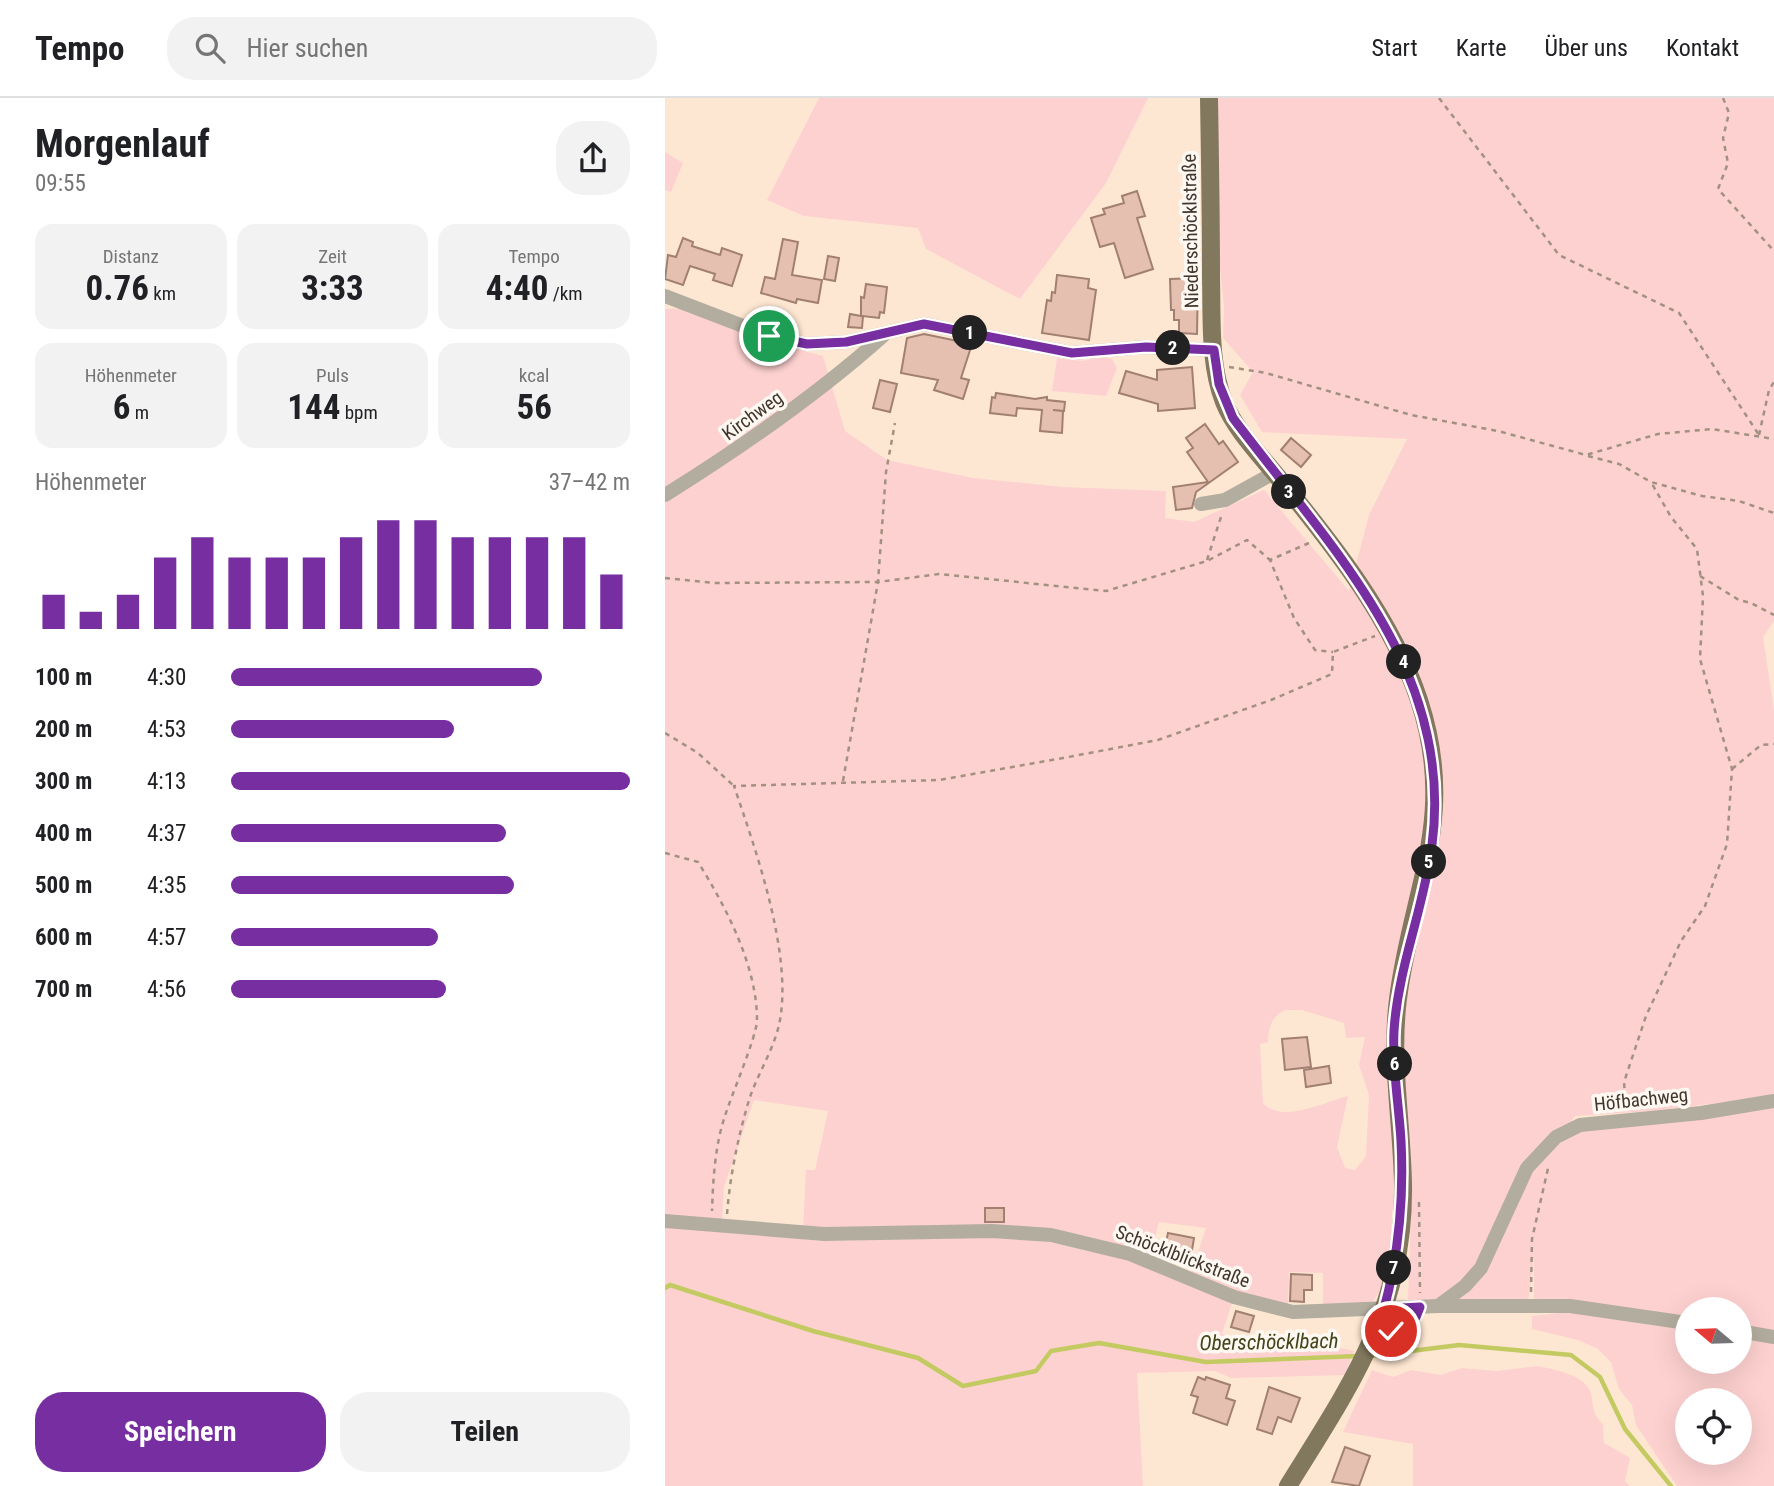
<!DOCTYPE html>
<html lang="de">
<head>
<meta charset="utf-8">
<style>
	:root { --surface:#fff; --page:#f2f2f2; --text:#202124; --muted:#757577; --line:#e0e0e0; --accent:#762ea1 }
	body { margin:0; font-family:"Roboto Condensed",sans-serif; background:var(--page); color:var(--text); height:100vh; display:flex; flex-direction:column; font-size:26px; white-space:nowrap }
	* { box-sizing:border-box; margin:0 }
	p { font-size:23px; color:var(--muted) }
	.icon { flex:none; width:38px; height:38px; fill:none; stroke:currentColor; stroke-width:2; stroke-linecap:round; stroke-linejoin:round }
	.map { position:relative; flex:1; overflow:hidden }
	.side { display:flex; flex-direction:column; background:var(--surface); width:665px }
	.side>* { flex:none }
	.needle { width:46px; rotate:289deg }
	.tools { position:absolute; left:1010px; top:1199px; display:grid; gap:14px }
	.tools a { display:grid; place-items:center; width:77px; height:77px; border-radius:50%; background:var(--surface); box-shadow:0 7px 28px #0002; font-size:35px }
	.pin { position:absolute; display:grid; place-items:center; width:60px; height:60px; color:#fff; margin:-30px; border:4px solid #fff; border-radius:50%; box-shadow:0 2px 7px #0007 }
	.km { position:absolute; width:35px; height:35px; margin:-18px; border-radius:50%; background:#222; color:#fff; font-size:19px; line-height:35px; text-align:center }
	.round { display:grid; place-items:center; flex:none; width:74px; height:74px; border-radius:28px; background:var(--page) }
	.head { display:flex; align-items:center; justify-content:space-between; height:119px; padding:0 35px }
	h1 { font-size:38px; font-weight:700; line-height:52px }
	.figures { display:grid; grid-template-columns:repeat(3,1fr); gap:10px; height:119px; padding:7px 35px }
	.figures div { display:grid; align-content:center; border-radius:18px; background:var(--page); text-align:center }
	.figures b { font-size:35px; font-weight:700 }
	.figures small { font-size:19px; font-weight:400 }
	.figures p { font-size:19px }
	.chart { height:196px; padding:14px 35px }
	.chart p { display:flex; justify-content:space-between }
	.chart svg { width:100%; height:126px; margin-top:7px; stroke:var(--accent); stroke-width:6 }
	.button { display:flex; gap:14px; margin-top:auto; padding:14px 35px }
	.button a { flex:1; height:80px; border-radius:28px; background:var(--accent); color:#fff; font-size:28px; font-weight:700; line-height:80px; text-align:center }
	.button a+a { background:var(--page); color:var(--text) }
	ul { padding:0 35px; list-style:none; font-size:23px }
	li { display:grid; grid-template-columns:112px 84px 1fr; align-items:center; height:52px }
	li i { height:18px; border-radius:9px; background:var(--accent) }
	header { display:flex; align-items:center; gap:42px; box-sizing:border-box; height:98px; padding:0 35px; background:var(--surface); border-bottom:2px solid var(--line) }
	header strong { font-size:33px }
	nav { display:flex; gap:38px; margin-inline-start:auto; font-size:24px }
	.search { width:490px; height:63px; background:var(--page); display:flex; align-items:center; gap:18px; box-sizing:border-box; padding:0 24px; border-radius:28px; color:var(--muted); font-size:26px }
	main { display:flex; flex:1; min-height:0 }
	.map>svg:first-child { display:block }
	.green { fill:#fdd1d0; fill-rule:evenodd }
	.lines { fill:none; stroke-linecap:round; stroke-linejoin:round }
	.stream { stroke:#c3ca62; stroke-width:4.5 }
	.building { fill:#e5c0b1; stroke:#a17f71; stroke-width:2 }
	.path { stroke:#a29181; stroke-width:2.5; stroke-dasharray:5 5; stroke-linecap:butt }
	.minor { stroke:#b2ad9e; stroke-width:14 }
	.major { stroke:#82785e; stroke-width:18 }
	.route-casing { stroke:#fff; stroke-width:14 }
	.route { stroke:#762ea1; stroke-width:9 }
	.labels { text-anchor:middle; stroke-width:7; stroke-linejoin:round; paint-order:stroke }
	.street-label { font-size:19px; fill:#41362c; stroke:#fdf8f2 }
	.water-label { font-size:21px; font-style:italic; fill:#424419; stroke:#fdf8f2 }
</style>
</head>
<body>
<header>
<strong>Tempo</strong>
<div class="search"><svg class="icon" aria-label="search" viewBox="0 0 24 24"><circle cx="10" cy="10" r="6"/><path d="M15 15l6 6"/></svg>Hier suchen</div>
<nav><a>Start</a><a>Karte</a><a>Über uns</a><a>Kontakt</a></nav>
</header>
<main>
<section class="side">
<div class="head"><div><h1>Morgenlauf</h1><p>09:55</p></div><a class="round"><svg class="icon" aria-label="share" viewBox="0 0 24 24"><path d="M12 15V3M7 8l5-5 5 5M5 13v7h14v-7"/></svg></a></div>
<div class="figures">
<div><p>Distanz</p><b>0.76<small> km</small></b></div>
<div><p>Zeit</p><b>3:33</b></div>
<div><p>Tempo</p><b>4:40<small> /km</small></b></div>
</div>
<div class="figures">
<div><p>Höhenmeter</p><b>6<small> m</small></b></div>
<div><p>Puls</p><b>144<small> bpm</small></b></div>
<div><p>kcal</p><b>56</b></div>
</div>
<div class="chart"><p><span>Höhenmeter</span>37–42 m</p>
<svg viewBox="0 0 160 44" preserveAspectRatio="none"><path d="M5 44V32M15 44V38M25 44V32M35 44V19M45 44V12M55 44V19M65 44V19M75 44V19M85 44V12M95 44V6M105 44V6M115 44V12M125 44V12M135 44V12M145 44V12M155 44V25"/></svg>
</div>
<ul>
<li><b>100 m</b>4:30<i style="width:78%"></i></li>
<li><b>200 m</b>4:53<i style="width:56%"></i></li>
<li><b>300 m</b>4:13<i style="width:100%"></i></li>
<li><b>400 m</b>4:37<i style="width:69%"></i></li>
<li><b>500 m</b>4:35<i style="width:71%"></i></li>
<li><b>600 m</b>4:57<i style="width:52%"></i></li>
<li><b>700 m</b>4:56<i style="width:54%"></i></li>
</ul>
<div class="button"><a>Speichern</a><a>Teilen</a></div>
</section>
<div class="map">
<svg width="1109" height="1388" viewBox="0 0 1109 1388">
	<rect width="100%" height="100%" fill="#fee7d2"/>
	<!-- green -->
	<g class="green">
		<polygon points="154,0 483,0 441,85 355,201 261,151 253,130 139,118 102,102"/>
		<path d="M 536,0 L 1109,0 L 1109,523 L 1098,539 L 1109,612 L 1109,998 L 987,1013 L 910,1018 L 897,1037 L 913,1031 L 1109,1008 L 1109,1233 L 1075,1228 L 1074,1211 L 1022,1211 L 1022,1221 L 869,1203 L 869,1159 L 863,1203 L 743,1204 L 746,1113 L 727,1112 C 727,1135 724,1190 706,1205 L 658,1209 L 658,1175 L 624,1174 L 623,1210 L 525,1178 L 541,1130 L 494,1124 L 485,1159 L 425,1141 L 138,1132 L 141,1072 L 150,1072 L 163,1013 L 89,1002 L 59,1089 L 57,1122 L 0,1118 L 0,211 L 26,210 L 102,243 L 158,258 L 180,333 L 222,362 L 308,380 L 398,389 L 501,393 L 500,420 L 529,424 L 599,392 L 684,493 L 704,417 L 742,341 L 597,334 L 575,297 L 588,274 L 558,240 L 559,207 ZM 621,912 L 637,912 L 679,925 L 681,940 L 700,939 L 694,967 L 704,997 L 701,1058 L 690,1072 L 680,1070 L 672,1049 L 683,998 C 660,1004 616,1026 598,1005 L 595,946 L 603,944 C 603,930 607,917 621,912 Z"/>
		<polygon points="0,54 18,65 6,94 0,92"/>
		<polygon points="436,259 447,261 452,270 441,298 387,293 392,260 417,263"/>
		<path d="M 0,1129 L 158,1143 L 327,1139 L 385,1144 L 463,1162 L 567,1205 L 557,1236 L 576,1243 L 587,1253 C 625,1253 650,1243 689,1253 L 680,1277 L 566,1280 L 550,1273 L 472,1275 L 478,1388 L 0,1388 Z"/>
		<path d="M 901,1214 L 1022,1232 L 1022,1264 L 1074,1264 L 1075,1240 L 1109,1245 L 1109,1388 L 1012,1388 L 971,1327 L 967,1307 L 954,1291 L 946,1264 L 933,1251 L 913,1242 L 867,1231 L 867,1218 ZM 1022,1302 L 1074,1302 L 1074,1354 L 1022,1354 Z"/>
		<path d="M 873,1268 C 890,1272 922,1277 926,1296 C 929,1310 927,1315 938,1326 L 939,1345 L 965,1360 L 960,1383 L 965,1388 L 748,1388 L 748,1346 L 678,1334 L 707,1272 L 728,1279 L 746,1272 L 776,1277 L 797,1270 L 831,1273 Z"/>
	</g>
	<g class="lines">
		<!-- stream -->
		<g class="stream">
			<polyline points="0,1190 5,1187 148,1233 253,1260 298,1288 371,1273 386,1253 434,1245 541,1264 693,1258"/>
			<polyline points="706,1258 794,1247 906,1257 935,1279 960,1331 1006,1388"/>
		</g>
	</g>
	<!-- building -->
	<g class="building">
		<polygon points="472,93 480,118 472,120 488,171 460,180 449,145 435,149 426,120 440,116 438,111 459,105 457,98"/>
		<polygon points="18,140 28,144 27,148 55,157 57,150 77,157 67,188 48,182 50,176 25,168 18,187 0,181 3,157 11,159"/>
		<polygon points="118,141 133,144 127,177 157,182 153,205 132,201 131,205 96,195 100,179 110,181"/>
		<polygon points="163,158 174,160 170,183 159,181"/>
		<polygon points="392,177 424,181 423,190 431,192 424,242 377,235 382,202 386,203 387,194 390,195"/>
		<polygon points="533,180 532,236 514,235 514,222 509,222 509,212 506,212 505,181"/>
		<polygon points="201,186 222,189 219,215 215,214 214,220 198,218 197,230 183,229 185,216 196,218 196,199 199,200"/>
		<polygon points="259,236 307,246 296,280 304,282 298,301 269,292 273,282 236,275 242,240"/>
		<polygon points="527,269 530,310 493,313 493,306 454,295 461,273 492,282 492,272"/>
		<polygon points="215,282 232,286 225,314 208,310"/>
		<polygon points="331,295 370,301 382,299 382,302 400,304 399,313 388,312 398,313 397,335 375,333 377,312 352,310 351,318 325,315 327,299 330,300"/>
		<polygon points="540,326 554,346 558,343 573,364 531,394 527,410 511,412 508,389 543,384 522,354 528,350 521,340"/>
		<polygon points="626,340 646,357 636,369 616,352"/>
		<polygon points="642,939 646,969 620,972 617,941"/>
		<polygon points="664,968 666,985 641,989 639,972"/>
		<rect x="320" y="1110" width="19" height="14"/>
		<polygon points="503,1135 529,1140 526,1158 499,1153"/>
		<polygon points="626,1176 647,1177 647,1192 639,1192 639,1204 625,1203"/>
		<polygon points="571,1213 589,1218 584,1234 566,1229"/>
		<polygon points="533,1279 540,1282 541,1279 565,1287 561,1300 570,1303 562,1327 528,1315 533,1299 526,1297"/>
		<polygon points="604,1289 635,1300 626,1324 613,1319 607,1336 592,1331"/>
		<polygon points="680,1349 705,1358 694,1388 667,1384"/>
	</g>
	<g class="lines">
		<!-- path -->
		<g class="path">
			<polyline points="774,0 894,157 1014,215 1094,337"/>
			<polyline points="1058,0 1064,15 1058,40 1063,65 1053,91 1109,153"/>
			<polyline points="564,269 601,275 746,317 833,333 921,357 993,336 1047,331 1109,341"/>
			<polyline points="1094,337 1104,292 1109,284"/>
			<polyline points="923,358 954,366 986,384 1037,398 1074,403 1109,415"/>
			<polyline points="644,445 605,462 629,520 650,552 668,554"/>
			<polyline points="542,462 557,416"/>
			<polyline points="1035,478 1074,502 1086,505 1109,517"/>
			<polyline points="0,480 49,485 213,484 274,476 441,493 542,463 582,442 605,462"/>
			<polyline points="0,635 33,655 69,688"/>
			<polyline points="1067,671 1096,647 1109,646"/>
			<polyline points="178,683 213,484 221,374 230,325"/>
			<path d="M 0,755 L 33,764 C 61,809 92,868 92,922 C 92,938 66,998 60,1018 C 50,1047 48,1082 47,1113"/>
			<polyline points="961,1010 959,984 981,918 1016,843 1040,808 1062,746 1067,671 1035,561 1038,498 1032,451 1006,419 986,384"/>
			<polyline points="754,1104 755,1195"/>
			<path d="M 62,1116 C 65,1078 73,1039 84,1002 C 92,977 108,953 114,927 C 129,859 91,753 69,688 L 274,682 L 398,660 L 493,642 L 606,602 L 667,576 L 668,554 L 710,538"/>
			<polyline points="866,1194 867,1141 884,1066"/>
			<polyline points="727,1232 742,1224"/>
		</g>
		<!-- minor -->
		<g class="minor">
			<polyline points="0,198 104,238 142,246 181,244 259,226 407,255 480,249 549,252"/>
			<path d="M 0,397 C 77,349 151,298 219,237"/>
			<polyline points="536,406 560,402 609,375"/>
			<polyline points="0,1123 159,1136 327,1133 386,1137 465,1156 569,1199 628,1214 773,1208 905,1208 1022,1225"/>
			<polyline points="773,1208 800,1188 816,1170 862,1070 891,1039 915,1027 1036,1015 1109,1003"/>
			<polyline points="1074,1233 1109,1239"/>
		</g>
		<!-- major -->
		<path class="major" d="M 544,0 C 545,60 546,119 546,179 C 547,219 544,266 559,304 C 570,332 597,359 616,383 C 669,448 727,521 754,602 C 793,721 747,789 733,901 C 725,963 737,1025 738,1087 C 740,1211 685,1288 623,1388"/>
	</g>
	<g class="lines">
		<!-- route casing -->
		<g class="route-casing">
			<path id="route" d="M 104,238 L 142,246 L 181,244 L 259,226 L 407,255 L 481,249 L 549,252 L 554,286 L 568,320 C 665,449 790,571 767,747 C 759,810 733,869 729,933 C 727,969 734,1007 736,1043 C 739,1101 734,1155 719,1211 L 755,1209 L 751,1219 L 726,1233"/>
		</g>
		<!-- route -->
		<use href="#route" class="route"/>
	</g>
	<g class="labels">
		<!-- street labels -->
		<g class="street-label">
			<text transform="translate(525 133) rotate(-91)" y="7">Niederschöcklstraße</text>
			<text transform="translate(87 317) rotate(-36)" y="7">Kirchweg</text>
			<text transform="translate(976 1001) rotate(-6)" y="7">Höfbachweg</text>
			<text transform="translate(518 1158) rotate(21)" y="7">Schöcklblickstraße</text>
		</g>
		<!-- water labels -->
		<g class="water-label">
			<text transform="translate(604 1244) rotate(-1)" y="7">Oberschöcklbach</text>
		</g>
	</g>
</svg>
<div class="tools">
<a><svg class="needle" viewBox="-14 -14 28 28"><path d="M0-13l5 13h-10z" fill="#e53935"/><path d="M0 13l5-13h-10z" fill="#757577"/></svg></a>
<a><svg class="icon" aria-label="locate" viewBox="0 0 24 24"><circle cx="12" cy="12" r="6"/><path d="M12 2v4M12 18v4M2 12h4M18 12h4"/></svg></a>
</div>
<div class="pin" style="left:104px;top:238px;background:#1e9e55"><svg class="icon" aria-label="arrive" viewBox="0 0 24 24"><path d="M6 21V4h12l-3 4 3 4H6"/></svg></div>
<div class="pin" style="left:726px;top:1233px;background:#d93025"><svg class="icon" aria-label="check" viewBox="0 0 24 24"><path d="M5 12l5 5 9-10"/></svg></div>
<b class="km" style="left:305px;top:235px">1</b>
<b class="km" style="left:508px;top:250px">2</b>
<b class="km" style="left:624px;top:394px">3</b>
<b class="km" style="left:739px;top:564px">4</b>
<b class="km" style="left:764px;top:764px">5</b>
<b class="km" style="left:730px;top:966px">6</b>
<b class="km" style="left:729px;top:1170px">7</b>
</div>
</main>
</body>
</html>
